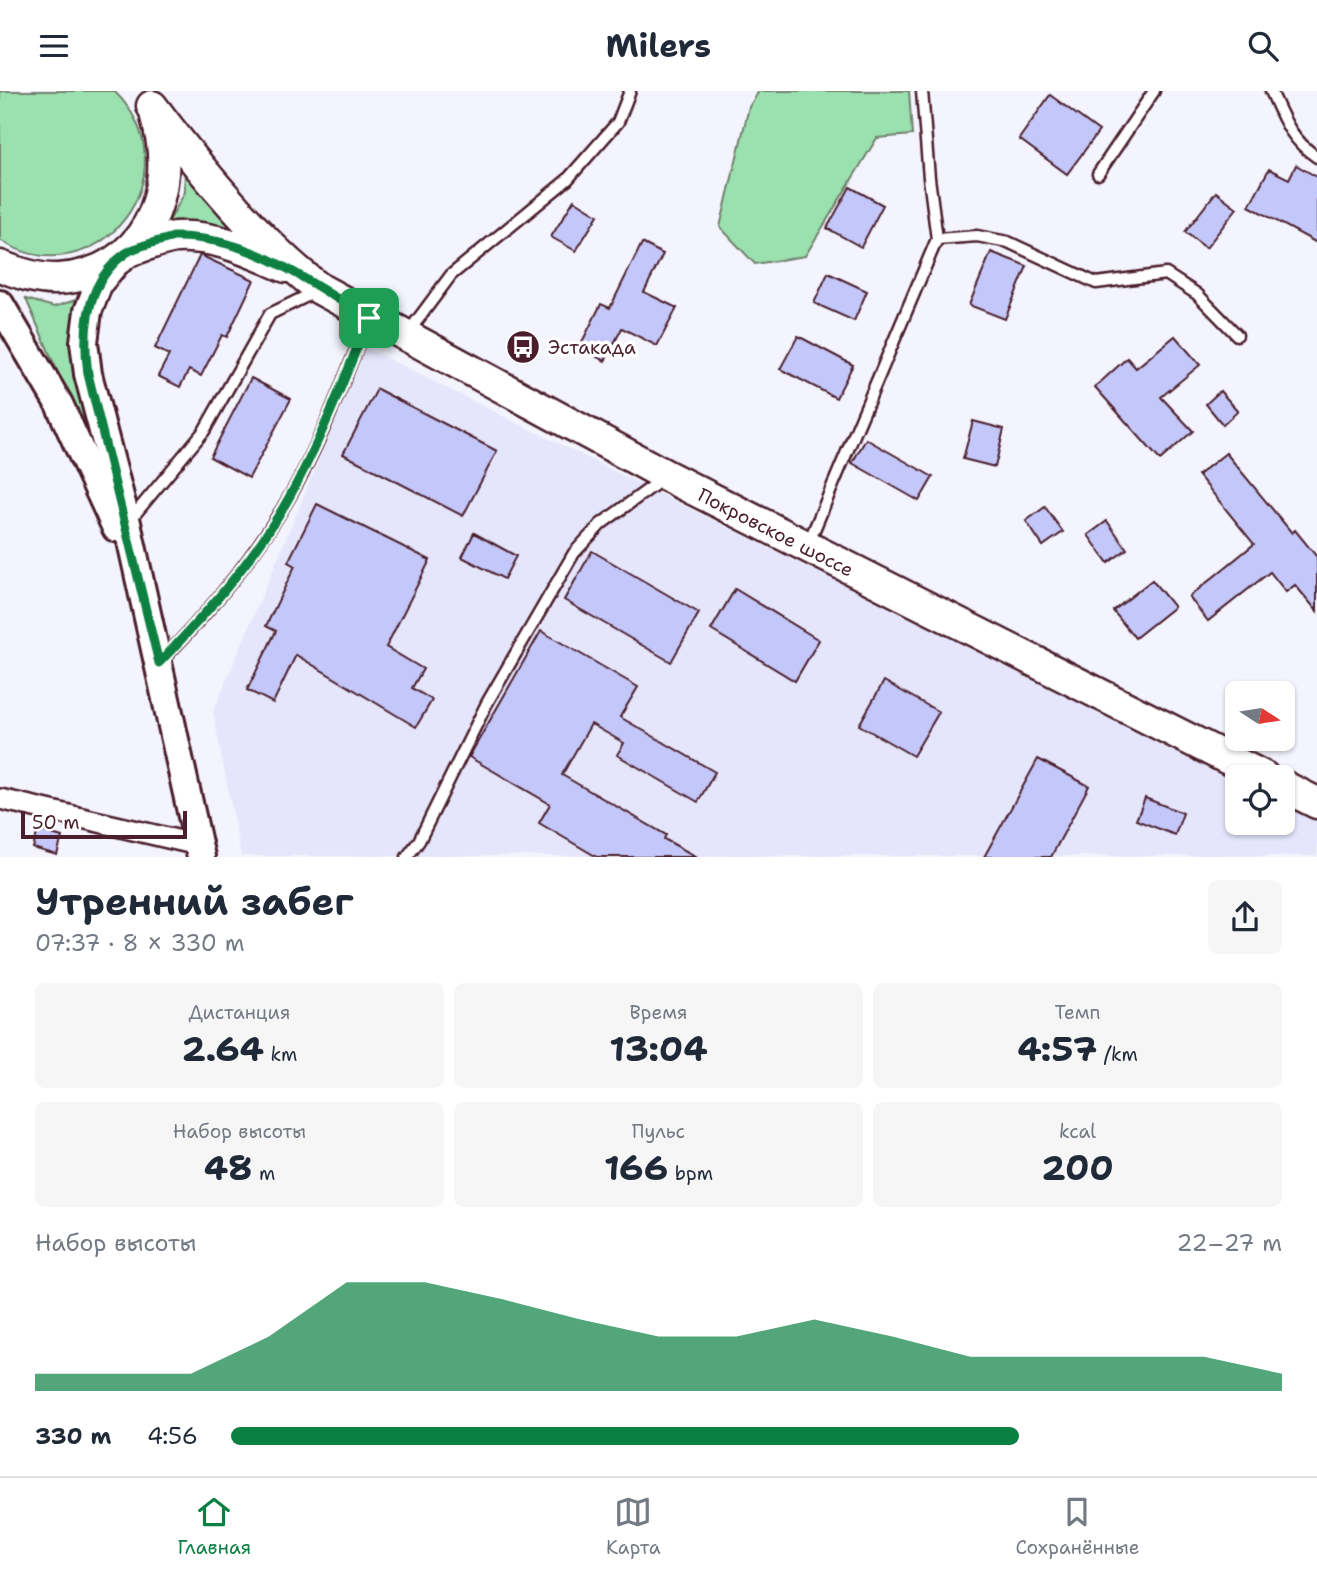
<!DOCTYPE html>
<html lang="ru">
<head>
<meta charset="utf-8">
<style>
	:root { --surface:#fff; --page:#f6f6f7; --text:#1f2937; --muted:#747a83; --line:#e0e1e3; --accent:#0b8043 }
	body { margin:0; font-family:"Shantell Sans",sans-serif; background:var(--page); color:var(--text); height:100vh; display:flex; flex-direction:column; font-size:26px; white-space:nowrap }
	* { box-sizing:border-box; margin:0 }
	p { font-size:23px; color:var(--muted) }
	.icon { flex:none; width:38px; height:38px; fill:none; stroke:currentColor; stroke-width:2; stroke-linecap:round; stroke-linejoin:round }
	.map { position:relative; height:766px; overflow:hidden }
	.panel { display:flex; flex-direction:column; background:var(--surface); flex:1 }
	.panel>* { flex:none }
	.needle { width:46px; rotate:102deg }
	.controls { position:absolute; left:1225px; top:590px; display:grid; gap:14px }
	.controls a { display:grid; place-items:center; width:70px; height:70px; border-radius:10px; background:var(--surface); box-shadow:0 2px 5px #0004; font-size:35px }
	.scale { position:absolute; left:21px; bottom:18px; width:166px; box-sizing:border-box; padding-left:7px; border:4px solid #4a1f2b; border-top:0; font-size:19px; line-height:24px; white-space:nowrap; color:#4a1f2b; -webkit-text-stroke:5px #fff; paint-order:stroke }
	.pin { position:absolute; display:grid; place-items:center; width:60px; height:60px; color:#fff; margin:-30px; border-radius:14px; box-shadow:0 4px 10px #0006 }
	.round { display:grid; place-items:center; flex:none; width:74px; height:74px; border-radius:10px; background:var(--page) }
	.headline { display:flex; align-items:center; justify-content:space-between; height:119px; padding:0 35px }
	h1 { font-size:38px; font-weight:700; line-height:52px }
	.stats { display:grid; grid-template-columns:repeat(3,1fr); gap:10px; height:119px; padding:7px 35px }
	.stats div { display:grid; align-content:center; border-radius:10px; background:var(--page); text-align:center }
	.stats b { font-size:35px; font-weight:700 }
	.stats small { font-size:19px; font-weight:400 }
	.stats p { font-size:19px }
	.chart { height:196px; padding:14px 35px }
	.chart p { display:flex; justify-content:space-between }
	.chart svg { width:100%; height:126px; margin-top:7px; fill:var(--accent); opacity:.7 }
	ul { padding:0 35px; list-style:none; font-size:23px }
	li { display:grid; grid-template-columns:112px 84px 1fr; align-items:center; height:52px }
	li i { height:18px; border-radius:9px; background:var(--accent) }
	header { display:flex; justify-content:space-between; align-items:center; height:91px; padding:0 35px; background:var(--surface); font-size:32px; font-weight:700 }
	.tabs { display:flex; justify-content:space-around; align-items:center; height:98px; border-top:2px solid var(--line); background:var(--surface); font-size:19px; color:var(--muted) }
	.tabs a { display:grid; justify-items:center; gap:4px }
	.tabs .active { color:var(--accent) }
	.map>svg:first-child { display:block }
	.built { fill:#e5e6fc }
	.green { fill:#9ae1af; stroke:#72806d; stroke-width:2 }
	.building { fill:#c4c7f9; stroke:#4a1f2b; stroke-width:2 }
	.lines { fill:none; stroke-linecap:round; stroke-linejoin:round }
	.service-casing { stroke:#4a1f2b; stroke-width:15 }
	.minor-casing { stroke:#4a1f2b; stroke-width:24 }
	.secondary-casing { stroke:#4a1f2b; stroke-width:32 }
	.primary-casing { stroke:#4a1f2b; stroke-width:35 }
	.service { stroke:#fff; stroke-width:10 }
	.minor { stroke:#fff; stroke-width:19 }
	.secondary { stroke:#fff; stroke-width:26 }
	.primary { stroke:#fff; stroke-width:30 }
	.route-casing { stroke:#fff; stroke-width:14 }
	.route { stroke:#0b8043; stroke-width:9 }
	.labels { text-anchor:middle; stroke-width:7; stroke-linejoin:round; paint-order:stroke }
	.poi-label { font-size:19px; fill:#4a1f2b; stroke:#fff; text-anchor:start }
	.street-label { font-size:19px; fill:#4a1f2b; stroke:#fff }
</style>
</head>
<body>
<header><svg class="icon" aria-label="menu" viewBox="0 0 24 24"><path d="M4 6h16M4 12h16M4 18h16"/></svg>Milers<svg class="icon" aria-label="search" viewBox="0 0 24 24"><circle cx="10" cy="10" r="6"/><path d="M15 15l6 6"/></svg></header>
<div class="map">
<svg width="1317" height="766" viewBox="0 0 1317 766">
	<rect width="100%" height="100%" fill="#f3f4fe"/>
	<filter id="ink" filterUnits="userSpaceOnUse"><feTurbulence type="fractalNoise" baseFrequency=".0143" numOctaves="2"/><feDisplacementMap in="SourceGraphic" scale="14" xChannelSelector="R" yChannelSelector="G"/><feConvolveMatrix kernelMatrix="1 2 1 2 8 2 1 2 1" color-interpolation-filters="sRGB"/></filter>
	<g filter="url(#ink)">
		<!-- built -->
		<polygon class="built" points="366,257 1237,689 1237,732 1283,732 1283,711 1317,728 1317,765 241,765 213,621"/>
		<!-- green -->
		<g class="green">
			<path d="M 0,0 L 114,0 C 197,81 97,211 0,149 Z"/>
			<polygon points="759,0 909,0 912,44 877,47 805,165 755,173 720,136 749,16"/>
			<polygon points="184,66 264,149 167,134 185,101"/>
			<polygon points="26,208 54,216 78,208 92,360"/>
		</g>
		<!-- building -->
		<g class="building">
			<polygon points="1050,4 1099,40 1067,83 1019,48"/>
			<polygon points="1296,74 1317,86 1317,152 1249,115 1269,78 1289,88"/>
			<polygon points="850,96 883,114 861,156 827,137"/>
			<polygon points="1216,101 1237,117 1206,157 1185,141"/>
			<polygon points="574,109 598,124 576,160 551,146"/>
			<polygon points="642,152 663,163 644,201 677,217 657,255 622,237 605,270 579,257 601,213 610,217"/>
			<polygon points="991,161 1027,175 1005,228 969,214"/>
			<polygon points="200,164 254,189 227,246 222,244 201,285 189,279 180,296 158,285 169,264 155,257"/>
			<polygon points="828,182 867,200 854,230 814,212"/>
			<polygon points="798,245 853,274 836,307 780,278"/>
			<polygon points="1175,245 1200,274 1161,306 1193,340 1160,369 1095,296 1127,267 1136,277"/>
			<polygon points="251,287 291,308 249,387 210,366"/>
			<polygon points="377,298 497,360 463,425 343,363"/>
			<polygon points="1220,300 1238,320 1223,334 1206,313"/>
			<polygon points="973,330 1004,338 995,376 963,368"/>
			<polygon points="866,348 933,386 919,410 852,372"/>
			<polygon points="1226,362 1292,442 1295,439 1317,466 1317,520 1295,494 1286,501 1270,481 1208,530 1189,506 1254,453 1198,384"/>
			<polygon points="317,413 430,469 386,556 423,578 412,597 432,609 416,636 296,564 273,612 247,599 276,540 266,535 295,475 288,471"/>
			<polygon points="1045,416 1063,441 1043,455 1026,430"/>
			<polygon points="1107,430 1127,458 1108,472 1088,444"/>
			<polygon points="474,442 516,465 504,488 462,466"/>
			<polygon points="592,460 699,522 671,571 564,509"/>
			<polygon points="1152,489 1174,516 1135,547 1113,520"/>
			<polygon points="735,498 819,549 795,590 711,539"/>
			<polygon points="541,540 638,596 620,626 715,681 698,711 617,664 624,652 591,633 562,684 666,744 664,748 697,766 597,766 539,732 550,713 469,666"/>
			<polygon points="884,590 939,621 913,665 859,634"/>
			<polygon points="1038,668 1089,695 1051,766 984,766"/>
			<polygon points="1145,707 1183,722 1175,744 1136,729"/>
			<polygon points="38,739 62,746 57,764 33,757"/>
		</g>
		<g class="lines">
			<!-- service casing -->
			<g class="service-casing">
				<g id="service">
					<path d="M 1271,0 C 1283,27 1291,49 1317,66"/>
					<polyline points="1098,83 1154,0"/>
					<polyline points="937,148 977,145 1008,151 1096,192 1166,183 1197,203 1237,244"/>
					<polyline points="407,243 451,184 567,89 618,31 630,0"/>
					<polyline points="130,429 204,340 270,223 315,201"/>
					<polyline points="808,453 937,148 929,87 922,0"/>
					<path d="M 162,569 C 210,520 256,464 290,405 C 322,349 344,288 368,229"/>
					<polyline points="407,766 419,750 487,612 574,462 601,433 664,387"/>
				</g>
			</g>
			<!-- minor casing -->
			<g class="minor-casing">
				<polyline id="minor" points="0,708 198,754"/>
			</g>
			<!-- secondary casing -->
			<g class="secondary-casing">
				<g id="secondary">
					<polyline points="118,169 99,192 88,220 84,251 88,283 127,432 201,766"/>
					<polyline points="0,213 59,313 116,437"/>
				</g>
			</g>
			<!-- primary casing -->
			<g class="primary-casing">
				<g id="primary">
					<path d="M 152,15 C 197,75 261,153 320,198 L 667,385 L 1264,686"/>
					<path d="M 128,160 C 143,156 160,148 176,146 C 214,143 251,161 286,176"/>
					<path d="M 0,175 C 18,182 38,189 58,188 C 145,183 180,101 156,26"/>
					<polyline points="1283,695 1317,712"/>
				</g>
			</g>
			<!-- service -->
			<use href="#service" class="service"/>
			<!-- minor -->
			<use href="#minor" class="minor"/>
			<!-- secondary -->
			<use href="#secondary" class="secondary"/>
			<!-- primary -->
			<use href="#primary" class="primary"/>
		</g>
	</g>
	<g class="lines" filter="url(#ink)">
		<!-- route casing -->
		<g class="route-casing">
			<path id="route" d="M 173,146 C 252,145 304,189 369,227 C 345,286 322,347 291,403 C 257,465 208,521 159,572 L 88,283 C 82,239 86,190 126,162 C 138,154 159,151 173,146 Z"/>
		</g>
		<!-- route -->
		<use href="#route" class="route"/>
	</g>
	<!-- icons -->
	<defs>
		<g id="bus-disc" transform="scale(1.75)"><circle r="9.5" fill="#4a1f2b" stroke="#fff"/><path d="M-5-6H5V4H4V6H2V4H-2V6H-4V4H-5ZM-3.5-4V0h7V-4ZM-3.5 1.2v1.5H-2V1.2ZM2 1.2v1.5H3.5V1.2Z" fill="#fff"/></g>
	</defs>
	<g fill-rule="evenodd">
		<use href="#bus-disc" x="523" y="256"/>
	</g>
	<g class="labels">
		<!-- poi labels -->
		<g class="poi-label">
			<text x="548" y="263">Эстакада</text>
		</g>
		<!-- street labels -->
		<g class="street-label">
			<text transform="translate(776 441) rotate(27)" y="7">Покровское шоссе</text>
		</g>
	</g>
</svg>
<div class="controls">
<a><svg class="needle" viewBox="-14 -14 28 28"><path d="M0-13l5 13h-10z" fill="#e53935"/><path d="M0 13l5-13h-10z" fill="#747a83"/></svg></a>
<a><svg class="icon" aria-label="locate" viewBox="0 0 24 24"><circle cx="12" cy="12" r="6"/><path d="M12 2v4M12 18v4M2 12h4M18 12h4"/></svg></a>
</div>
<div class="scale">50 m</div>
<div class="pin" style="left:369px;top:227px;background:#1e9e55"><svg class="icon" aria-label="arrive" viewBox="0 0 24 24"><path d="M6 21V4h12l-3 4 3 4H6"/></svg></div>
</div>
<section class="panel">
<div class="headline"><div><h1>Утренний забег</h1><p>07:37 · 8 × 330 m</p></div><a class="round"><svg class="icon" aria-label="share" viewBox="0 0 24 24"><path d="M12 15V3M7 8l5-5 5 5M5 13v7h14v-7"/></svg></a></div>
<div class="stats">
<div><p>Дистанция</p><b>2.64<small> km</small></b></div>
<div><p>Время</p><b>13:04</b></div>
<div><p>Темп</p><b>4:57<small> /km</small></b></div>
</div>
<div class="stats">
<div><p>Набор высоты</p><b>48<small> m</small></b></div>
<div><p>Пульс</p><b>166<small> bpm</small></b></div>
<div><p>kcal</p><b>200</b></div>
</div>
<div class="chart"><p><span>Набор высоты</span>22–27 m</p>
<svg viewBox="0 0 160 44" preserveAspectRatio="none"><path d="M0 44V38L10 38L20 38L30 25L40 6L50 6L60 12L70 19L80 25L90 25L100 19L110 25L120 32L130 32L140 32L150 32L160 38V44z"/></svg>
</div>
<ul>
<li><b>330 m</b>4:56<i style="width:75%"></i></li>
</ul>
</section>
<nav class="tabs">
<a class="active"><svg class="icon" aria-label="home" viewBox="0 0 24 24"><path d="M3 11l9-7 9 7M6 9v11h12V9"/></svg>Главная</a>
<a><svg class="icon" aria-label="map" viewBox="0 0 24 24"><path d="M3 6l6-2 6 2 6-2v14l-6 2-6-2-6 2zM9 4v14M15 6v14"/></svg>Карта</a>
<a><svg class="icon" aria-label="saved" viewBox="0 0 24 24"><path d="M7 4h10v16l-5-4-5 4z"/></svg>Сохранённые</a>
</nav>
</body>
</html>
